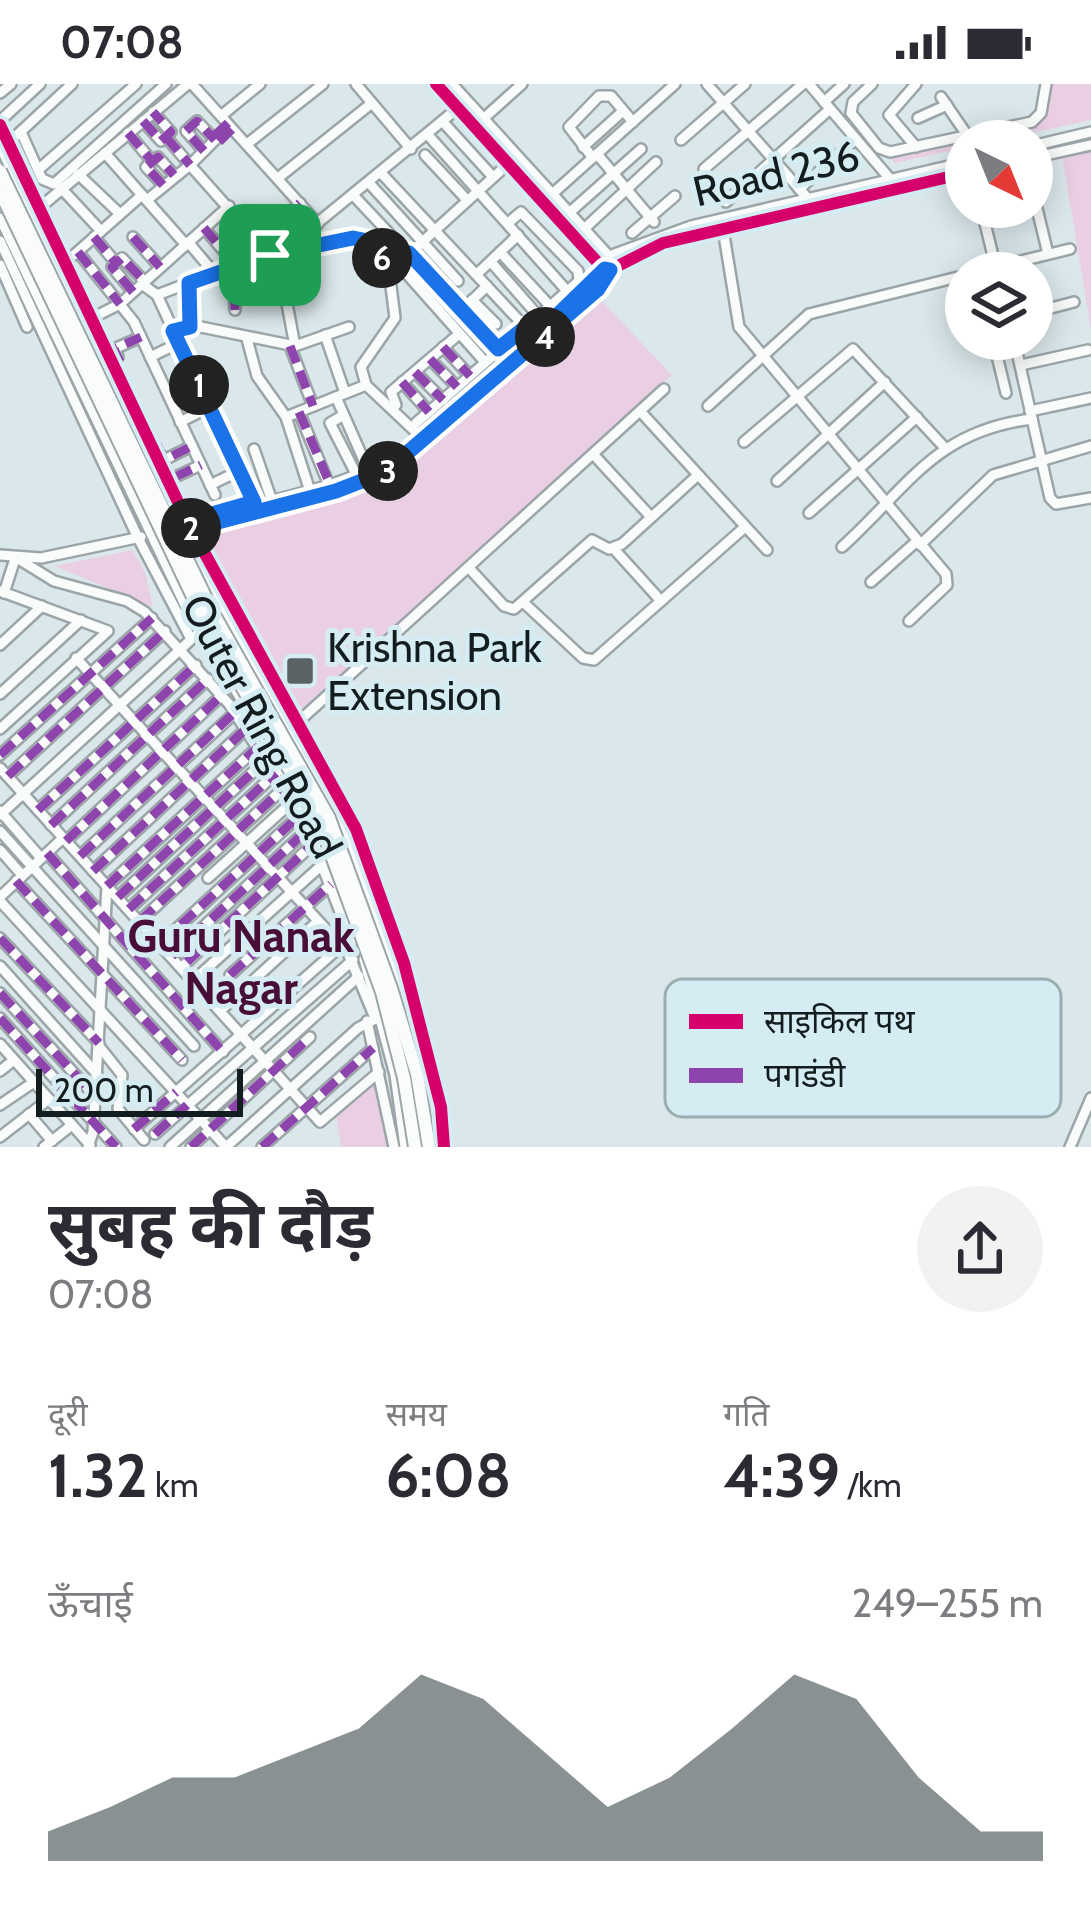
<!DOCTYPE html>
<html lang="hi">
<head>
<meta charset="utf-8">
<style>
	:root { --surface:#fff; --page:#f2f2f3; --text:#2b2b33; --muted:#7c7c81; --accent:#596366 }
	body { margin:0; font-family:Cabin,"Noto Sans Devanagari",sans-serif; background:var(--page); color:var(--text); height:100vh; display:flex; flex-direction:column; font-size:45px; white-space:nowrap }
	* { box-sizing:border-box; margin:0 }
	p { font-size:39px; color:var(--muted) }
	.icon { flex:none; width:66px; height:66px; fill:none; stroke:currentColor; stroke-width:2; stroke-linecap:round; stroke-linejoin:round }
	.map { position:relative; height:1063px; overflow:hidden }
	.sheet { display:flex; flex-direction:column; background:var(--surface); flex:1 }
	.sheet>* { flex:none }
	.needle { width:78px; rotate:137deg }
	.buttons { position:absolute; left:945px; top:36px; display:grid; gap:24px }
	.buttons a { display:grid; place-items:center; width:108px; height:108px; border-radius:50%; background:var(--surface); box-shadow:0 6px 30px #0003; font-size:60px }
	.scale { position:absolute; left:36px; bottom:30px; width:207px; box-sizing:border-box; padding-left:12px; border:6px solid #131c1e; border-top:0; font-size:33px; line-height:42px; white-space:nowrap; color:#131c1e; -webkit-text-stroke:9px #d4ecf2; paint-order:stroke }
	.pin { position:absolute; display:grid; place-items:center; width:102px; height:102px; color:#fff; margin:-51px; border-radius:24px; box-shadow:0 6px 18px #0006 }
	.km { position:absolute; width:60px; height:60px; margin:-30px; border-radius:50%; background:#222; color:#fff; font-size:33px; line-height:60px; text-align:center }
	.round { display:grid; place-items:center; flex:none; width:126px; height:126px; border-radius:63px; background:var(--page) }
	.headline { display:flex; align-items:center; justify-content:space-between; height:204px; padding:0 48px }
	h1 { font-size:66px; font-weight:700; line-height:90px }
	.stats { display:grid; grid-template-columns:repeat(3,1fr); gap:18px; height:204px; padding:12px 48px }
	.stats div { display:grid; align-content:center }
	.stats b { font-size:60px; font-weight:700 }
	.stats small { font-size:33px; font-weight:400 }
	.stats p { font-size:33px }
	.chart { height:336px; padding:24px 48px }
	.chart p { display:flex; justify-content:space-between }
	.chart svg { width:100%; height:216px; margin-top:12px; fill:var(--accent); opacity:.7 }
	.status { display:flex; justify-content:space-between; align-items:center; height:84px; padding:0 60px; background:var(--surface); direction:ltr }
	.status svg { height:33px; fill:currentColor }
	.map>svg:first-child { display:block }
	.green { fill:#eacfe4 }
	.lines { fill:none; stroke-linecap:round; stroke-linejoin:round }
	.minor-casing { stroke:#9ba5a8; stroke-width:14 }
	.minor { stroke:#fafcfc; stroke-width:9 }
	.major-bridge-casing { stroke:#9ba5a8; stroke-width:16; stroke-linecap:butt }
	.major-bridge { stroke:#fafcfc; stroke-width:12 }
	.quiet { stroke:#8e44ad; stroke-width:9; stroke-dasharray:18 9; stroke-linecap:butt }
	.cycleway-casing { stroke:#d4ecf2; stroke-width:20 }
	.cycleway { stroke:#d6006c; stroke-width:12 }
	.route-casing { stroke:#fff; stroke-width:24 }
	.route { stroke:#1a73e8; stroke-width:15 }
	.poi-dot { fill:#596366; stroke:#d4ecf2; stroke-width:4.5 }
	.labels { text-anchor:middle; stroke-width:10; stroke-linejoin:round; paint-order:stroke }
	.street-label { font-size:42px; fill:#131c1e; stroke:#d4ecf2 }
	.poi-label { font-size:42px; fill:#131c1e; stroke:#d4ecf2; text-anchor:start }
	.neighbourhood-label { font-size:45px; font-weight:bold; fill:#480e37; stroke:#d4ecf2 }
	.key { fill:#d4ecf2; stroke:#9aaeb2; stroke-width:3 }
	.key-label { font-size:33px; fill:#131c1e }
</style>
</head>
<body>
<div class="status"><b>07:08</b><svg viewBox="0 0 49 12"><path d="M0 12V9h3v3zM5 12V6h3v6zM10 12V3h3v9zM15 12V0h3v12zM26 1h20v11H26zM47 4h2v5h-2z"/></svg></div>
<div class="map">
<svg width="1091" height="1063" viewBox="0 0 1091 1063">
	<rect width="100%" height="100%" fill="#dbe8eb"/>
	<!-- green -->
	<g class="green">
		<polygon points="1049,0 1091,0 1091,36 995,57 966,57 966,63 895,79 884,66 1048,30"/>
		<polygon points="1091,66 1091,246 1062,72"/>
		<polygon points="597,212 672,291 297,629 199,445 355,409 408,382"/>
		<polygon points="133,466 146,491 153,523 55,482"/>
		<polygon points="379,993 390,1063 341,1063 336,1029"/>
	</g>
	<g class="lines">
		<!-- minor casing -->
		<g class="minor-casing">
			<g id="minor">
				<polyline points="192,0 318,140"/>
				<polyline points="356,0 411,65"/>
				<polyline points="436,0 599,180 610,186 663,159 966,89"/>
				<polyline points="452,0 609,172 691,142 966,78"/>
				<polyline points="707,0 810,117"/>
				<polyline points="809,0 891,96"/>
				<polyline points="872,0 853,18 851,29 879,64 890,68 1032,38 1041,29 1046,0"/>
				<polyline points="0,9 11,0"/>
				<polyline points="941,13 967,51"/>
				<polyline points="824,18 844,0"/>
				<polyline points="221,32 260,0"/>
				<polyline points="918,34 947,21"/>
				<polyline points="483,35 522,0"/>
				<polyline points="0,37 40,0"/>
				<polyline points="143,37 161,57 171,48 153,28"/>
				<polyline points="443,38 493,93"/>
				<polyline points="0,41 187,437 356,745 404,879 441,1023 444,1063"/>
				<polyline points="21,48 42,95 54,100 166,0"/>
				<polyline points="128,49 152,77"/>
				<polyline points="17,51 72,0"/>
				<polyline points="428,51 568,208"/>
				<polyline points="166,53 190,81 216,55"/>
				<polyline points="681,56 745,0"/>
				<polyline points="247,60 323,0"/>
				<polyline points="0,62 206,498 336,731 365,803 425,987 435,1063"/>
				<polyline points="1032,62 1091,48"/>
				<polyline points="583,63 623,27"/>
				<polyline points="916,63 889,31 916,0"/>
				<polyline points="204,67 186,47 197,37 215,56"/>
				<polyline points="105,69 186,161"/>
				<polyline points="597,70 654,138"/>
				<polyline points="425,71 467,116"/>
				<polyline points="593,74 569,43 599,12 611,12 633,38"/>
				<polyline points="1032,74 1091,61"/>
				<polyline points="704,85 803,0"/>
				<polyline points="38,86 136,0"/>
				<polyline points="78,90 120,130"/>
				<polyline points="382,90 526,244"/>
				<polyline points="278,94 372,19"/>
				<polyline points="370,100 458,197"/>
				<polyline points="163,101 146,83 158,73 174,91"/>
				<polyline points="61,104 101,147"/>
				<polyline points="1032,104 1048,170"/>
				<polyline points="799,105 856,55"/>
				<polyline points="550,112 675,0"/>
				<polyline points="355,113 461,226"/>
				<polyline points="147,116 190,81 270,171 361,155 389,182"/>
				<polyline points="726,118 830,25"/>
				<polyline points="981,123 996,184"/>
				<polyline points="38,125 188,0"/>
				<polyline points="569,129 641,65"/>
				<polyline points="0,134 186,523 285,689"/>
				<polyline points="204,144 228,172"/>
				<polyline points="584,145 656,78"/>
				<polyline points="723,145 739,243 946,490 947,501 909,537"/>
				<polyline points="632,149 675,112"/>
				<polyline points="94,153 116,179"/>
				<polyline points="133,153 160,183"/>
				<polyline points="0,157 138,454 191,555"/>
				<polyline points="259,157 300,119"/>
				<polyline points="188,158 215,190"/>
				<polyline points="78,168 134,238 215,411"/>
				<polyline points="500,168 551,223"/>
				<polyline points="74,171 142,111"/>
				<polyline points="491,178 540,234"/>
				<polyline points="0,181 27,243"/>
				<polyline points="233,183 235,226"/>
				<polyline points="281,188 295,262"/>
				<polyline points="972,189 1070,165"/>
				<polyline points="477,190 518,151"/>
				<polyline points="252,197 258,205 283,199"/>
				<polyline points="189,199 190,243"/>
				<polyline points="142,200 157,211 255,423"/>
				<polyline points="133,208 112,183 122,174 145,198"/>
				<polyline points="157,211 293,159 458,24"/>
				<polyline points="472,216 496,240"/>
				<polyline points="462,225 498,265"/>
				<polyline points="461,227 487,202"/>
				<polyline points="1032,229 1074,218"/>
				<polyline points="94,233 120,220 229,122"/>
				<polyline points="173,247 201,243 295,262 349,243"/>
				<polyline points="325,251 345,309"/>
				<polyline points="247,255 257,292 286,333 309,404"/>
				<polyline points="993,255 1006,309"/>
				<polyline points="1014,255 1050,414 1056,420 1091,414"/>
				<polyline points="290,262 313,322"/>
				<polyline points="443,263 470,292"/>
				<polyline points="118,273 114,265 141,253"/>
				<polyline points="150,273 179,259"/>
				<polyline points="430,275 457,303"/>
				<polyline points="485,278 398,180 509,79"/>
				<polyline points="1021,281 1088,266"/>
				<polyline points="415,288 443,316"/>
				<polyline points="402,298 429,328"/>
				<polyline points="366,301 361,283 395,234 389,187 394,179"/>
				<polyline points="336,313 369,388"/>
				<polyline points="396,321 391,308 459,250"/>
				<polyline points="708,322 809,230 966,191"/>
				<polyline points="640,327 767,466"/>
				<polyline points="1030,327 1091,314"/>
				<polyline points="299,328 331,406"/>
				<polyline points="342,332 330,339 357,392"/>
				<polyline points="286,333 366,301 421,353"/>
				<polyline points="180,338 210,323"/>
				<polyline points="439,338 566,226"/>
				<polyline points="416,339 579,197 578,187 521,128 508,139"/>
				<polyline points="744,358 853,265 945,364"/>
				<polyline points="254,365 271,414"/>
				<polyline points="593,370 651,433"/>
				<polyline points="161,371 164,376 192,362"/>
				<polyline points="175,393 201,381"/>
				<polyline points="777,397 885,298"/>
				<polyline points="210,401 239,387"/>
				<polyline points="809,429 917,333"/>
				<path d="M 186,437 C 255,419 364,403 417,357"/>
				<polyline points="191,445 336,407 385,388 598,205 612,182"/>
				<polyline points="920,461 993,391 1091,362"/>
				<path d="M 842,463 C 909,402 935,347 1032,335"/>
				<polyline points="614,465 661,517"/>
				<polyline points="0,471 41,474 141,453"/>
				<polyline points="20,476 54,497 127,517 145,528 229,620 302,733"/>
				<polyline points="469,484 504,522 514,525 592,456 609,465 622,460 698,391"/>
				<polyline points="871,498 917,457"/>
				<polyline points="0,507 108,547 0,645"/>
				<polyline points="4,509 15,475"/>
				<polyline points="523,518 583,574 594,576 745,443"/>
				<polyline points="0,561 42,522"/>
				<polyline points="76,574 348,869 375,934"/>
				<polyline points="0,610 81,536"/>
				<polyline points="297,639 664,305"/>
				<polyline points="0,671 152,534"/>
				<polyline points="0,684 320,1038 379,988"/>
				<polyline points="8,692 165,547"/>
				<polyline points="303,719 323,764"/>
				<polyline points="38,726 196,581"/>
				<polyline points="0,727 41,774"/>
				<polyline points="0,731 196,551"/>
				<polyline points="51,741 208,595"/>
				<polyline points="0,747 194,962"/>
				<polyline points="309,748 351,856 351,873"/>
				<polyline points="66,757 222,611"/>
				<polyline points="0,766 22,791"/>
				<polyline points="47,769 223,968"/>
				<polyline points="80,772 239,625"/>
				<polyline points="93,787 247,644"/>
				<polyline points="208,794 294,716"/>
				<polyline points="16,797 182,976"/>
				<polyline points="107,802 259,662"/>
				<polyline points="0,813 63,754"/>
				<polyline points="118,813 267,675"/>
				<polyline points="0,817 226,1063 358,944 381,932"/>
				<polyline points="129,825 276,689"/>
				<polyline points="140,837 285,703"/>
				<polyline points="0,854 99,959"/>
				<polyline points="161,859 301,730"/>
				<polyline points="172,872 308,745"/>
				<polyline points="364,875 395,991 405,1063"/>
				<polyline points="0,882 97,990"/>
				<polyline points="182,883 314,759"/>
				<polyline points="230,891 331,800"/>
				<polyline points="194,896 323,780"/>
				<polyline points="0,909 95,1012"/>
				<polyline points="221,926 317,838"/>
				<polyline points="0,934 116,1063"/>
				<polyline points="367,937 394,1063"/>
				<polyline points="0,960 90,1061"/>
				<polyline points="99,962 122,991 118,1025 144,1056"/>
				<polyline points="0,987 14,976"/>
				<polyline points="0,1021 34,998"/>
				<polyline points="29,1030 52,1057"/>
				<polyline points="134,1045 341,862"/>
				<polyline points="155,1050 353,876"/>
				<polyline points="0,1053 49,1015"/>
				<polyline points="44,1063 72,1041"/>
				<polyline points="88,1063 93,1048 107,802"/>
				<polyline points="170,1063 359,892"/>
				<polyline points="191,1063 310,953"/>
				<polyline points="262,1063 373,964"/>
				<polyline points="1070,1063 1091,1014"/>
			</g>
		</g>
		<!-- minor -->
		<use href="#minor" class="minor"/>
		<!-- major-bridge casing -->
		<g class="major-bridge-casing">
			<g id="major-bridge">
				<polyline points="0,87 214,531 329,734 391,904 417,990 429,1063"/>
				<polyline points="0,107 204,536 320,739 382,908 404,994 415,1063"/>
			</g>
		</g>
		<!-- major-bridge -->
		<use href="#major-bridge" class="major-bridge"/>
		<!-- quiet -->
		<g class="quiet">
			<polyline points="143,37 161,57 171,48 153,28"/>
			<polyline points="228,39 214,52 219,58 233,44"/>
			<polyline points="128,49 152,77"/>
			<polyline points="166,53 190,81"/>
			<polyline points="204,67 186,47 197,37 215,56"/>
			<polyline points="163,101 146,83 158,73 174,91"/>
			<polyline points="204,144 228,172"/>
			<polyline points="94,153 116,179"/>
			<polyline points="133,153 160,183"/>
			<polyline points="259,157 300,119"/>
			<polyline points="78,168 120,220"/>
			<polyline points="233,183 235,226"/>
			<polyline points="189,199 190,243"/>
			<polyline points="133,208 112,183 122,174 145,198"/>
			<polyline points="290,262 313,322"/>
			<polyline points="443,263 470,292"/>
			<polyline points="430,275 457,303"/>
			<polyline points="120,278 114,265 141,253"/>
			<polyline points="415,288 443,316"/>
			<polyline points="402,298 429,328"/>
			<polyline points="299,328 330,400"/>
			<polyline points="157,360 164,376 192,362"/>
			<polyline points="175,393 201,381"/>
			<polyline points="0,671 152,534"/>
			<polyline points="8,692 165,547"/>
			<polyline points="38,726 196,581"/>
			<polyline points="51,741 208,595"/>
			<polyline points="66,757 222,611"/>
			<polyline points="47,769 223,968"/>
			<polyline points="80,772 235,628"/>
			<polyline points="93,787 247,644"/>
			<polyline points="16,797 182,976"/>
			<polyline points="107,802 259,662"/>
			<polyline points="118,813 267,675"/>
			<polyline points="129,825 276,689"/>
			<polyline points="140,837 285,703"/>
			<polyline points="0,854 99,959"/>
			<polyline points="161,859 301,730"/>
			<polyline points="172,872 308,745"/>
			<polyline points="187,878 314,759"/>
			<polyline points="230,891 331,800"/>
			<polyline points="0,909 95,1012"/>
			<polyline points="0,934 116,1063"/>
			<polyline points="134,1045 176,1008"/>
			<polyline points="155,1050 187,1021"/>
			<polyline points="191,1063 310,953"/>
			<polyline points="262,1063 373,964"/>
		</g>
		<!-- cycleway casing -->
		<g class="cycleway-casing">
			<g id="cycleway">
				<polyline points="436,0 599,180 610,186 663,159 966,89"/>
				<polyline points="0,41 187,437 356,745 404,879 441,1023 444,1063"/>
			</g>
		</g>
		<!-- cycleway -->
		<use href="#cycleway" class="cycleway"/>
	</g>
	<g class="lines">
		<!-- route casing -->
		<g class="route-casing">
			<polygon id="route" points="353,154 368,157 389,182 409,169 498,265 526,243 535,253 605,185 610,186 598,205 385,388 336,407 191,445 187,437 254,418 173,247 190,243 189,199 270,171"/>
		</g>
		<!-- route -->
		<use href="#route" class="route"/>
	</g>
	<!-- markers -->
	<rect class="poi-dot" x="285" y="572" width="30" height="30" rx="6"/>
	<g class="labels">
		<!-- street labels -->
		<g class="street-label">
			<text transform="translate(776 89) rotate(-13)" y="15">Road 236</text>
			<text transform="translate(262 642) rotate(62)" y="15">Outer Ring Road</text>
		</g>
		<!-- poi labels -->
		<g class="poi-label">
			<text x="327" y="578">Krishna Park<tspan x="327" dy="48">Extension</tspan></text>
		</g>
		<!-- neighbourhood labels -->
		<g class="neighbourhood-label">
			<text x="241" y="868">Guru Nanak<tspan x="241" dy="52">Nagar</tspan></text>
		</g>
	</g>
	<!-- legend -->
	<rect x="665" y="895" width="396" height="138" rx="18" class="key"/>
	<rect x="689" y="930" width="54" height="15" fill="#d6006c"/>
	<rect x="689" y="984" width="54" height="15" fill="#8e44ad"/>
	<g class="key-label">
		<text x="764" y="949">साइकिल पथ</text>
		<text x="764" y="1003">पगडंडी</text>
	</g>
</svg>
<div class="buttons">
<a><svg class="needle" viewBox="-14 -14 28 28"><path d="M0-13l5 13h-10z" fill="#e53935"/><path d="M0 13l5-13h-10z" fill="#7c7c81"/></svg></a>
<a><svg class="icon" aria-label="layers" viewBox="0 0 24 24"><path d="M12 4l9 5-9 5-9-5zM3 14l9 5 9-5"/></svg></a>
</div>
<div class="scale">200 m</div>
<div class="pin" style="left:270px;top:171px;background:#1e9e55"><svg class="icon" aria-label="arrive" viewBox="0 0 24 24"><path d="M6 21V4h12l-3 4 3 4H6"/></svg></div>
<b class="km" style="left:199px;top:301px">1</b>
<b class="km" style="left:191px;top:444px">2</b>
<b class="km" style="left:388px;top:387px">3</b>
<b class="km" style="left:545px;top:253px">4</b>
<b class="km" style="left:382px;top:174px">6</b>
</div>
<section class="sheet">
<div class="headline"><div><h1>सुबह की दौड़</h1><p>07:08</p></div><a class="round"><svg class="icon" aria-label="share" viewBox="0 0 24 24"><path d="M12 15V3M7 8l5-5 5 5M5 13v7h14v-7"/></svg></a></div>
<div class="stats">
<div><p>दूरी</p><b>1.32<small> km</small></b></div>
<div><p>समय</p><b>6:08</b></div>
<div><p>गति</p><b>4:39<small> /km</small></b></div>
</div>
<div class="chart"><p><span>ऊँचाई</span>249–255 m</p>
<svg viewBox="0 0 160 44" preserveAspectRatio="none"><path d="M0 44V38L10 33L20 27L30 27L40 22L50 17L60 6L70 11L80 22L90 33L100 27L110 17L120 6L130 11L140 27L150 38L160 38V44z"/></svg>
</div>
</section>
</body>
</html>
